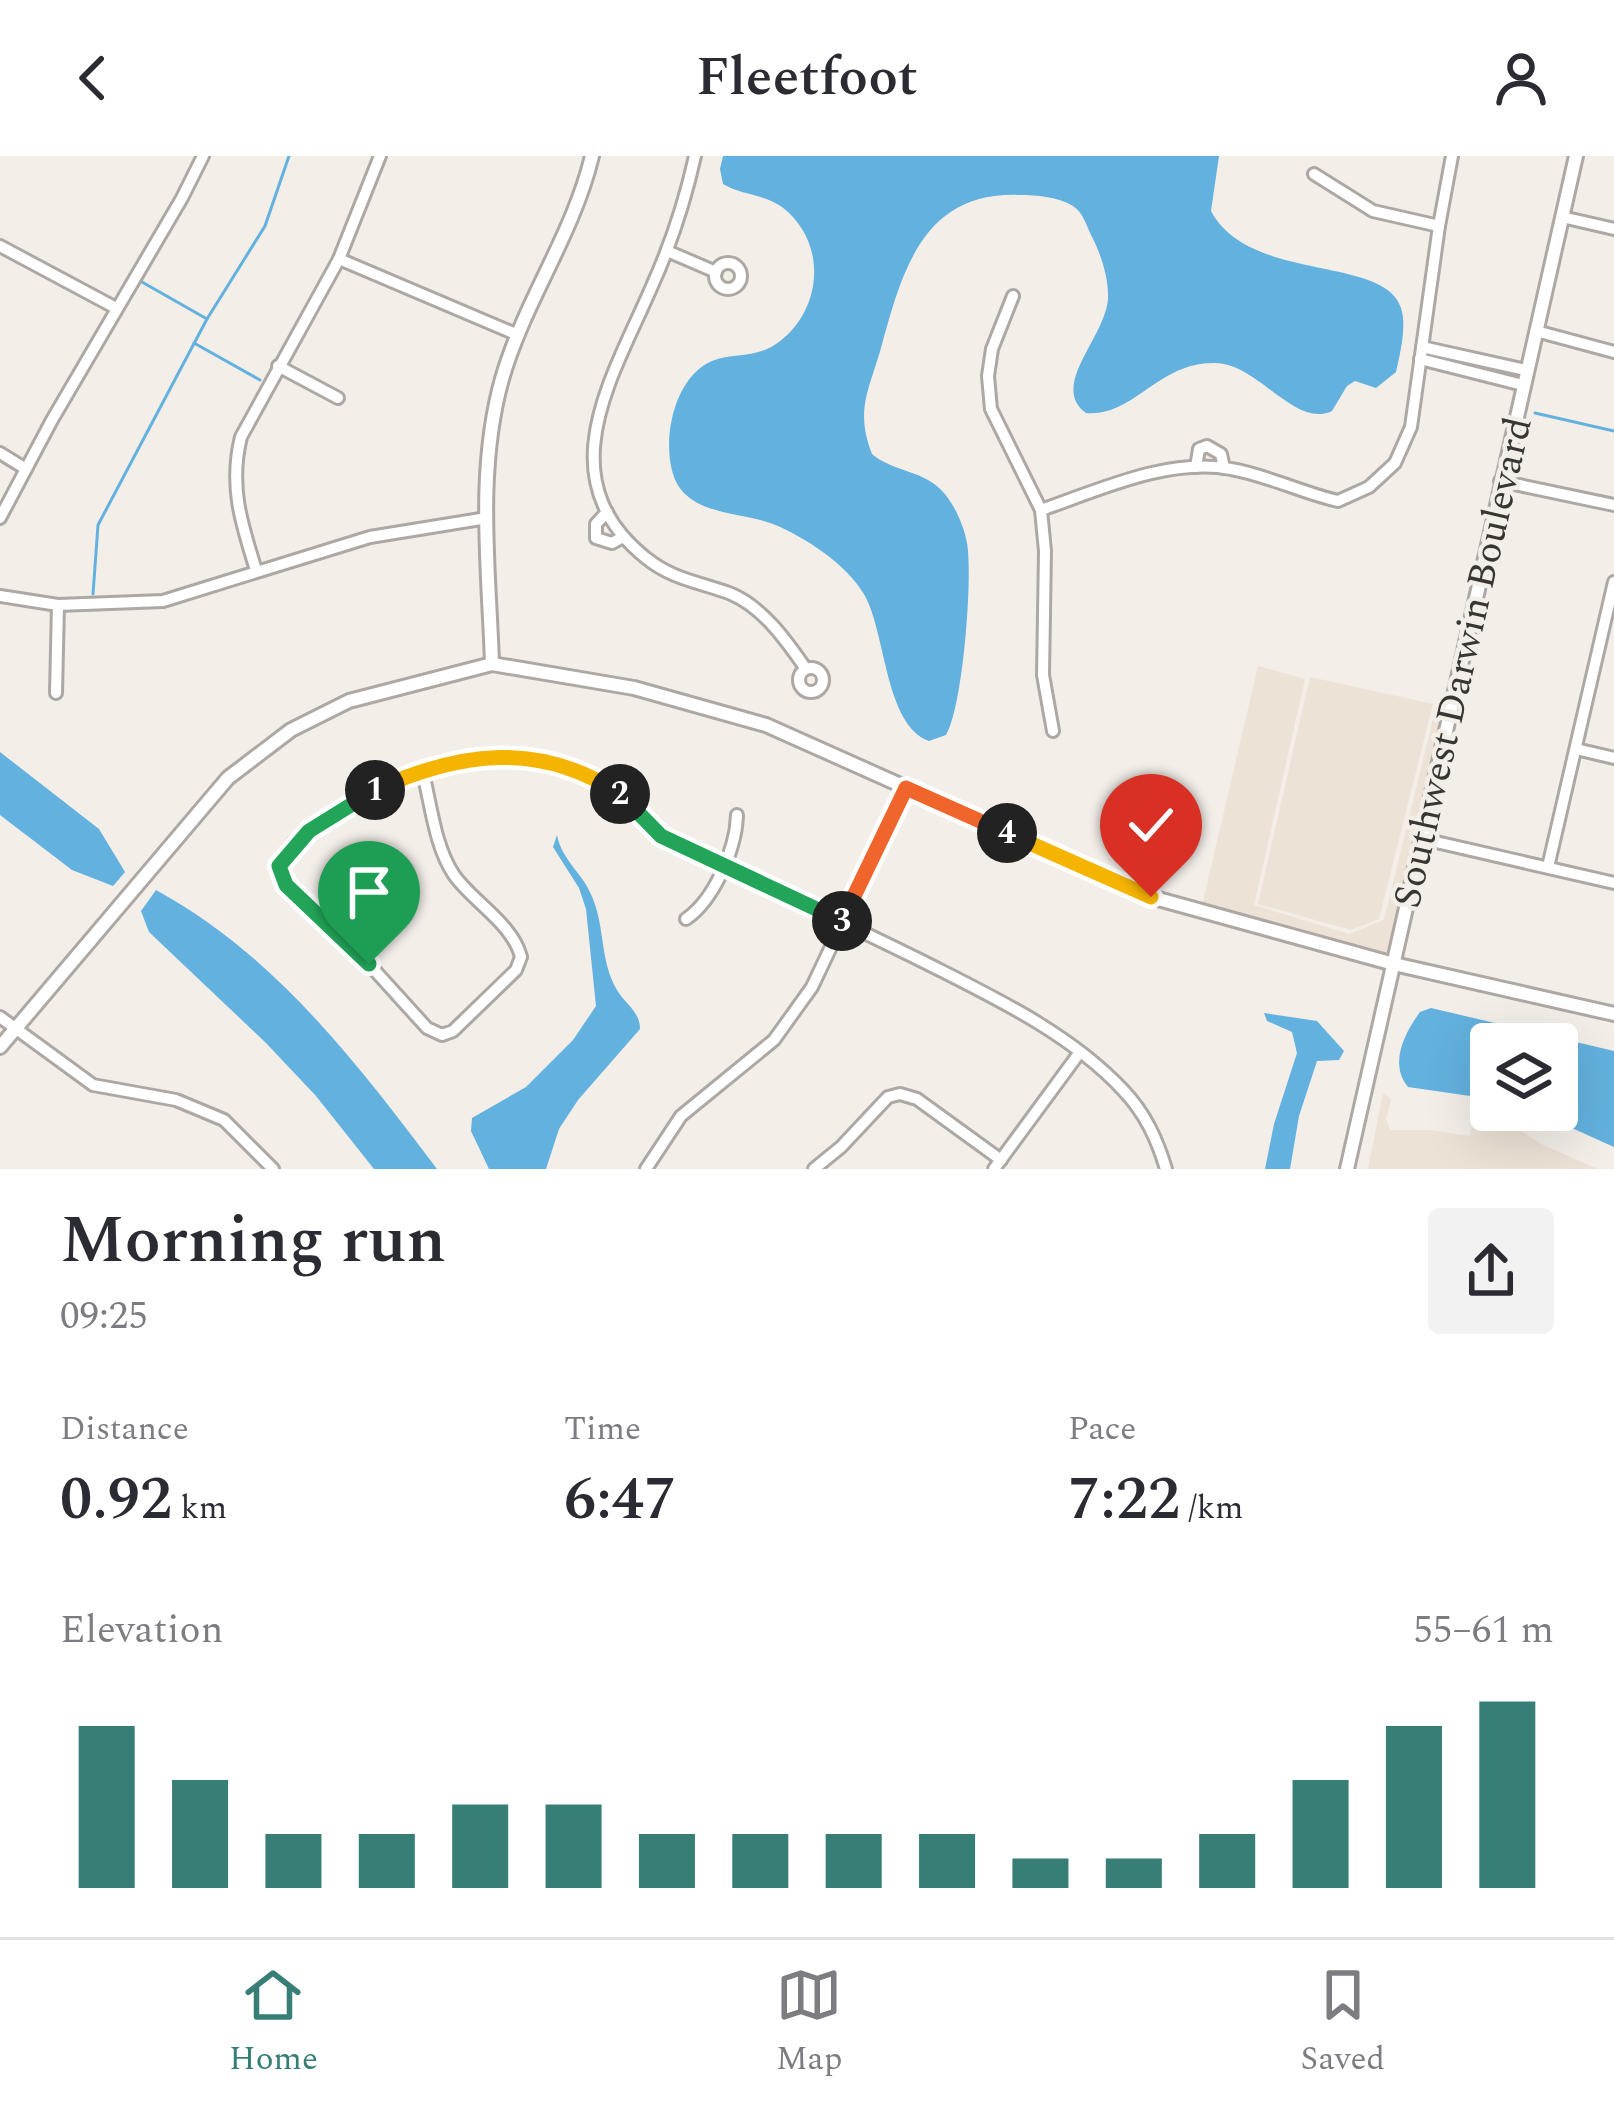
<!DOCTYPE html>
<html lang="en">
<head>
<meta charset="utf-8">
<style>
	:root { --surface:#fff; --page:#f2f2f3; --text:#2b2b33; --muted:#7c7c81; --line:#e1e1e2; --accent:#377e76 }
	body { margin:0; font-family:Spectral,serif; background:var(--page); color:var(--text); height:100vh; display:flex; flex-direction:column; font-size:45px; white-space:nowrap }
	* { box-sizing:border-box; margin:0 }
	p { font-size:39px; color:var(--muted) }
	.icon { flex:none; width:66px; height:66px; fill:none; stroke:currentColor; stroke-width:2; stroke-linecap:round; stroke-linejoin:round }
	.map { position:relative; height:1013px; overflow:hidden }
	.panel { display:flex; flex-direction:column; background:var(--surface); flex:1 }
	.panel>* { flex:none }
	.fabs { position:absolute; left:1470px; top:867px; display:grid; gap:24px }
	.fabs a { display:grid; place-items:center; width:108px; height:108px; border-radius:12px; background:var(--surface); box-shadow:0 12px 48px #0002; font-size:60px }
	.pin { position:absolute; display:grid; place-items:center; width:102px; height:102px; color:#fff; margin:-123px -51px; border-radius:50% 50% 50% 0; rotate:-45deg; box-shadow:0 0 12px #0007 }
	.pin .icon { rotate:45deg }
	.km { position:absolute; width:60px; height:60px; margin:-30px; border-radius:50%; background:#222; color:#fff; font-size:33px; line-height:60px; text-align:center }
	.round { display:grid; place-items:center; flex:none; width:126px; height:126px; border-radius:12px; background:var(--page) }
	.overview { display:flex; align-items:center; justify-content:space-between; height:204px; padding:0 60px }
	h1 { font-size:66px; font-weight:600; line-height:90px }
	.figures { display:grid; grid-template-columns:repeat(3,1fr); gap:18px; height:204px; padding:12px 60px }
	.figures div { display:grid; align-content:center }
	.figures b { font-size:60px; font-weight:600 }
	.figures small { font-size:33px; font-weight:400 }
	.figures p { font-size:33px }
	.chart { height:336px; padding:24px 60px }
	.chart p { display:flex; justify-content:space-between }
	.chart svg { width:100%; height:216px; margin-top:12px; stroke:var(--accent); stroke-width:6 }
	header { display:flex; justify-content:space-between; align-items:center; height:156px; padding:0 60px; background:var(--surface); font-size:54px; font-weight:600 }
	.tabs { display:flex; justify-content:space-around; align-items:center; height:168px; border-top:3px solid var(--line); background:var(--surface); font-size:33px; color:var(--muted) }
	.tabs a { display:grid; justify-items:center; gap:6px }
	.tabs .selected { color:var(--accent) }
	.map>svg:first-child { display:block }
	.built { fill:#ede2d6 }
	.water { fill:#63b1df }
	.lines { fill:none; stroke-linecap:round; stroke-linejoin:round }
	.stream { stroke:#63b1df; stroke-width:3 }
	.minor-casing { stroke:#ada8a3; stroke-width:16 }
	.tertiary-casing { stroke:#ada8a3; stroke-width:18 }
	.minor { stroke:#fff; stroke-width:10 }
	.tertiary { stroke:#fff; stroke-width:12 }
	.split-1-casing { stroke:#fff; stroke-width:24 }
	.split-2-casing { stroke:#fff; stroke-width:24 }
	.split-3-casing { stroke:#fff; stroke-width:24 }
	.split-4-casing { stroke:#fff; stroke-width:24 }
	.split-5-casing { stroke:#fff; stroke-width:24 }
	.split-1 { stroke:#22a559; stroke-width:15 }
	.split-2 { stroke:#f5b400; stroke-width:15 }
	.split-3 { stroke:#22a559; stroke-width:15 }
	.split-4 { stroke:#f0652b; stroke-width:15 }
	.split-5 { stroke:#f5b400; stroke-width:15 }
	.labels { text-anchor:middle; stroke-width:9; stroke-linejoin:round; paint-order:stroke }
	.street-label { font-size:39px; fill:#383533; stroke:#f3eee8 }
</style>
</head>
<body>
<header><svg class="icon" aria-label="back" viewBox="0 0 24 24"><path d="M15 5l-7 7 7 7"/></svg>Fleetfoot<svg class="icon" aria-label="person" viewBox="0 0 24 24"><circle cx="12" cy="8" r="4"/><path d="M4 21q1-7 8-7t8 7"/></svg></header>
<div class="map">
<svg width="1614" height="1013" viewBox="0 0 1614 1013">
	<rect width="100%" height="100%" fill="#f3eee8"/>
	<!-- built -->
	<g class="built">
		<polygon points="1258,510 1305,523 1254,749 1349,778 1384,764 1437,547 1447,549 1391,802 1202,750"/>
		<polygon points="1310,521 1433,548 1379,763 1351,774 1258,748"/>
		<polygon points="1383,937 1391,943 1386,963 1390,974 1430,974 1470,980 1473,961 1505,965 1543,989 1598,1013 1368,1013"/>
	</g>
	<!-- water -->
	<g class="water">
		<path d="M 723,0 L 1219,0 L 1211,55 C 1249,127 1385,99 1401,152 C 1407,170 1400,198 1396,216 L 1376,232 L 1355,225 L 1347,230 L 1332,255 C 1295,273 1258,207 1215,207 C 1157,206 1135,261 1086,257 C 1049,230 1105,182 1108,143 C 1109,123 1101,98 1092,81 C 1087,71 1083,56 1073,50 C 1059,41 1036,39 1020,39 C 923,35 902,115 881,192 C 869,234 855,255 872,298 C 893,316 925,314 944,337 C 955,350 964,370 967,387 C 973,420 963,552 946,579 L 929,585 C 885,569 886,478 865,440 C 848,409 805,381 773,368 C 739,355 686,360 673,318 C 662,283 674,221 712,205 C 732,197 753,202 773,190 C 822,159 830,88 782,51 C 764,38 741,39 723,28 L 720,13 Z"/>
		<polygon points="0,596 99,673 125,716 113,730 72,714 0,659"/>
		<path d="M 557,679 C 562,705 584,718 593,743 C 605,773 600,805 617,834 C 625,848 640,855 640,873 L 578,944 L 559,973 L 546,1013 L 489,1013 L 471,975 L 472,962 L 526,931 L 573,884 L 596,850 L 586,753 L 579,732 L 553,691 Z"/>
		<path d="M 156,734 C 275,799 357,907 437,1013 L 374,1013 L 316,940 L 266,887 L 149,776 L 141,755 Z"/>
		<path d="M 1431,852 L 1614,895 L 1614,991 L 1532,954 L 1557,954 L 1557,888 L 1491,888 L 1491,943 L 1408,931 C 1389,908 1404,878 1420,856 Z"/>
		<polygon points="1264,857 1317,865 1344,895 1339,904 1317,905 1299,960 1290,1013 1265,1013 1274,968 1297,897 1292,876 1267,865"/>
	</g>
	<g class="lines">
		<!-- stream -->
		<g class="stream">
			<polyline points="142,126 207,163"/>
			<polyline points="194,187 260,224"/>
			<polyline points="1535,257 1614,275"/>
			<polyline points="93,438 98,369 207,163 265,70 289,0"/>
		</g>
		<!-- minor casing -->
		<g class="minor-casing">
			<g id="minor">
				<path d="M 695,0 C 685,45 671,88 652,130 C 613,221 546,322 646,402 C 672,423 698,426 729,437 C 762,450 786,484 806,513"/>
				<polyline points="1314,18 1373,55 1439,70"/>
				<polyline points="1562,61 1614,73"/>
				<polyline points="0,90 116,152"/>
				<polyline points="667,95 716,116"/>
				<polyline points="339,103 518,179"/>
				<circle cx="728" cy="120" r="13"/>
				<polyline points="1013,140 992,193 988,220 991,253 1041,354 1045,395 1043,519 1053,575"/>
				<polyline points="1536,175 1614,196"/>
				<polyline points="1422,191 1526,214"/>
				<polyline points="1420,203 1523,229"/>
				<polyline points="278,210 338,242"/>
				<polyline points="0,297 26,313"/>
				<polyline points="1196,311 1199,293 1207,290 1221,298 1224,312"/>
				<polyline points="1500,325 1614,349"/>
				<path d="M 1041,354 C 1099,334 1169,301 1231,313 C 1267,319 1302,337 1338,345 L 1369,331 L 1395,307 L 1411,271 L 1439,70 L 1452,0"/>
				<polyline points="607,356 596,368 596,382 612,387 623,381"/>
				<polyline points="0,362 52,264 182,42 203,0"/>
				<path d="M 256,414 C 241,367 229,329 241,281 L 339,103 L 380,0"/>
				<polyline points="0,440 58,449 163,445 370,381 487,362"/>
				<circle cx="811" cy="524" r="12"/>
				<polyline points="56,537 58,449"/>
				<polyline points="1576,593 1614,602"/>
				<path d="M 423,617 C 474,598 537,593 589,617 C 618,631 639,657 661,679 C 748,722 837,763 924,806 C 993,841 1070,877 1123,934 C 1145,957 1157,983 1166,1013"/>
				<path d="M 423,617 C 431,649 435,691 454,719 C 473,746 513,768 521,801 L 516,814 L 453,875 L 442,879 L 427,872 L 369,808 L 286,729 L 279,715 C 283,671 385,627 423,617 Z"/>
				<polyline points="1423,683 1614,727"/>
				<polyline points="1548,711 1614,426"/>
				<path d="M 686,763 C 714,744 736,693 737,659"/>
				<polyline points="0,861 93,929 176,944 224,964 273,1013"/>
				<polyline points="646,1013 681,960 774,884 812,831 906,632"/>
				<polyline points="814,1013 841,991 888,941 900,938 917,943 1001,1004"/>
				<polyline points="994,1013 1080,896"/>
			</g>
		</g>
		<!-- tertiary casing -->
		<g class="tertiary-casing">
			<g id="tertiary">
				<path d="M 492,508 C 489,414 476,315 502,223 C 524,146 573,79 592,0"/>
				<polyline points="0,891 228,622 291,574 349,545 492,508 634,532 766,569 1151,741 1394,808 1614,858"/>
				<polyline points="1347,1013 1576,0"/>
			</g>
		</g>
		<!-- minor -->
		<use href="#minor" class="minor"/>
		<!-- tertiary -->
		<use href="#tertiary" class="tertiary"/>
	</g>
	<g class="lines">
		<!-- split-1 casing -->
		<g class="split-1-casing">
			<polyline id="split-1" points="369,808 286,729 279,710 309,675 375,634"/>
		</g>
		<!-- split-2 casing -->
		<g class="split-2-casing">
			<path id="split-2" d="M 375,634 C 459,596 539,584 620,638"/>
		</g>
		<!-- split-3 casing -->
		<g class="split-3-casing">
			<polyline id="split-3" points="620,638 661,680 842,765"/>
		</g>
		<!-- split-4 casing -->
		<g class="split-4-casing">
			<polyline id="split-4" points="842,765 906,632 1007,677"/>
		</g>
		<!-- split-5 casing -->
		<g class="split-5-casing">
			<polyline id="split-5" points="1007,677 1151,741"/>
		</g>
		<!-- split-1 -->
		<use href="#split-1" class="split-1"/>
		<!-- split-2 -->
		<use href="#split-2" class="split-2"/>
		<!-- split-3 -->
		<use href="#split-3" class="split-3"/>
		<!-- split-4 -->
		<use href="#split-4" class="split-4"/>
		<!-- split-5 -->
		<use href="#split-5" class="split-5"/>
	</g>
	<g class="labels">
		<!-- street labels -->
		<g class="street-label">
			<text transform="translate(1461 506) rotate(-77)" y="14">Southwest Darwin Boulevard</text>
		</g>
	</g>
</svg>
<div class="fabs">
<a><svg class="icon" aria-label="layers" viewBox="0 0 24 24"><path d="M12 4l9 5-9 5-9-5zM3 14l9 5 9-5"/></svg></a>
</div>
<div class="pin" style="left:369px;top:808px;background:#1e9e55"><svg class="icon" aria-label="arrive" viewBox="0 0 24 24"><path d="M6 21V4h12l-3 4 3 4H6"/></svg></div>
<div class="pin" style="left:1151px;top:741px;background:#d93025"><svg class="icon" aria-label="check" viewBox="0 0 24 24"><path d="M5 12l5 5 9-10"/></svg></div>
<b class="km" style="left:375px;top:634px">1</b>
<b class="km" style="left:620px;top:638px">2</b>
<b class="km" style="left:842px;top:765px">3</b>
<b class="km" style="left:1007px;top:677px">4</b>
</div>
<section class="panel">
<div class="overview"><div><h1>Morning run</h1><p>09:25</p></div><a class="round"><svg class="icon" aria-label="share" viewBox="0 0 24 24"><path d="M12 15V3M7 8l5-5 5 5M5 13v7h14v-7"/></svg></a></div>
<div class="figures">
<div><p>Distance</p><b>0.92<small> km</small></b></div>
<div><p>Time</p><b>6:47</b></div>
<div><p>Pace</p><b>7:22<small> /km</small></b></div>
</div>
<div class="chart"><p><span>Elevation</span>55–61 m</p>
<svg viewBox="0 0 160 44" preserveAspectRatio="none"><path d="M5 44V11M15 44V22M25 44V33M35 44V33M45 44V27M55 44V27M65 44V33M75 44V33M85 44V33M95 44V33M105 44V38M115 44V38M125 44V33M135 44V22M145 44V11M155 44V6"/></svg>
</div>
</section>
<nav class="tabs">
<a class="selected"><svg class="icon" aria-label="home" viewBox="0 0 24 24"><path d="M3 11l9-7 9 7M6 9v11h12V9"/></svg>Home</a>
<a><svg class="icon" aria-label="map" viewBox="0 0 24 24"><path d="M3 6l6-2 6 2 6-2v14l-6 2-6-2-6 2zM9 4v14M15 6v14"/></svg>Map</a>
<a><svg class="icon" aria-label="saved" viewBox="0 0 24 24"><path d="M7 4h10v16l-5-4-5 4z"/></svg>Saved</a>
</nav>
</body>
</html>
